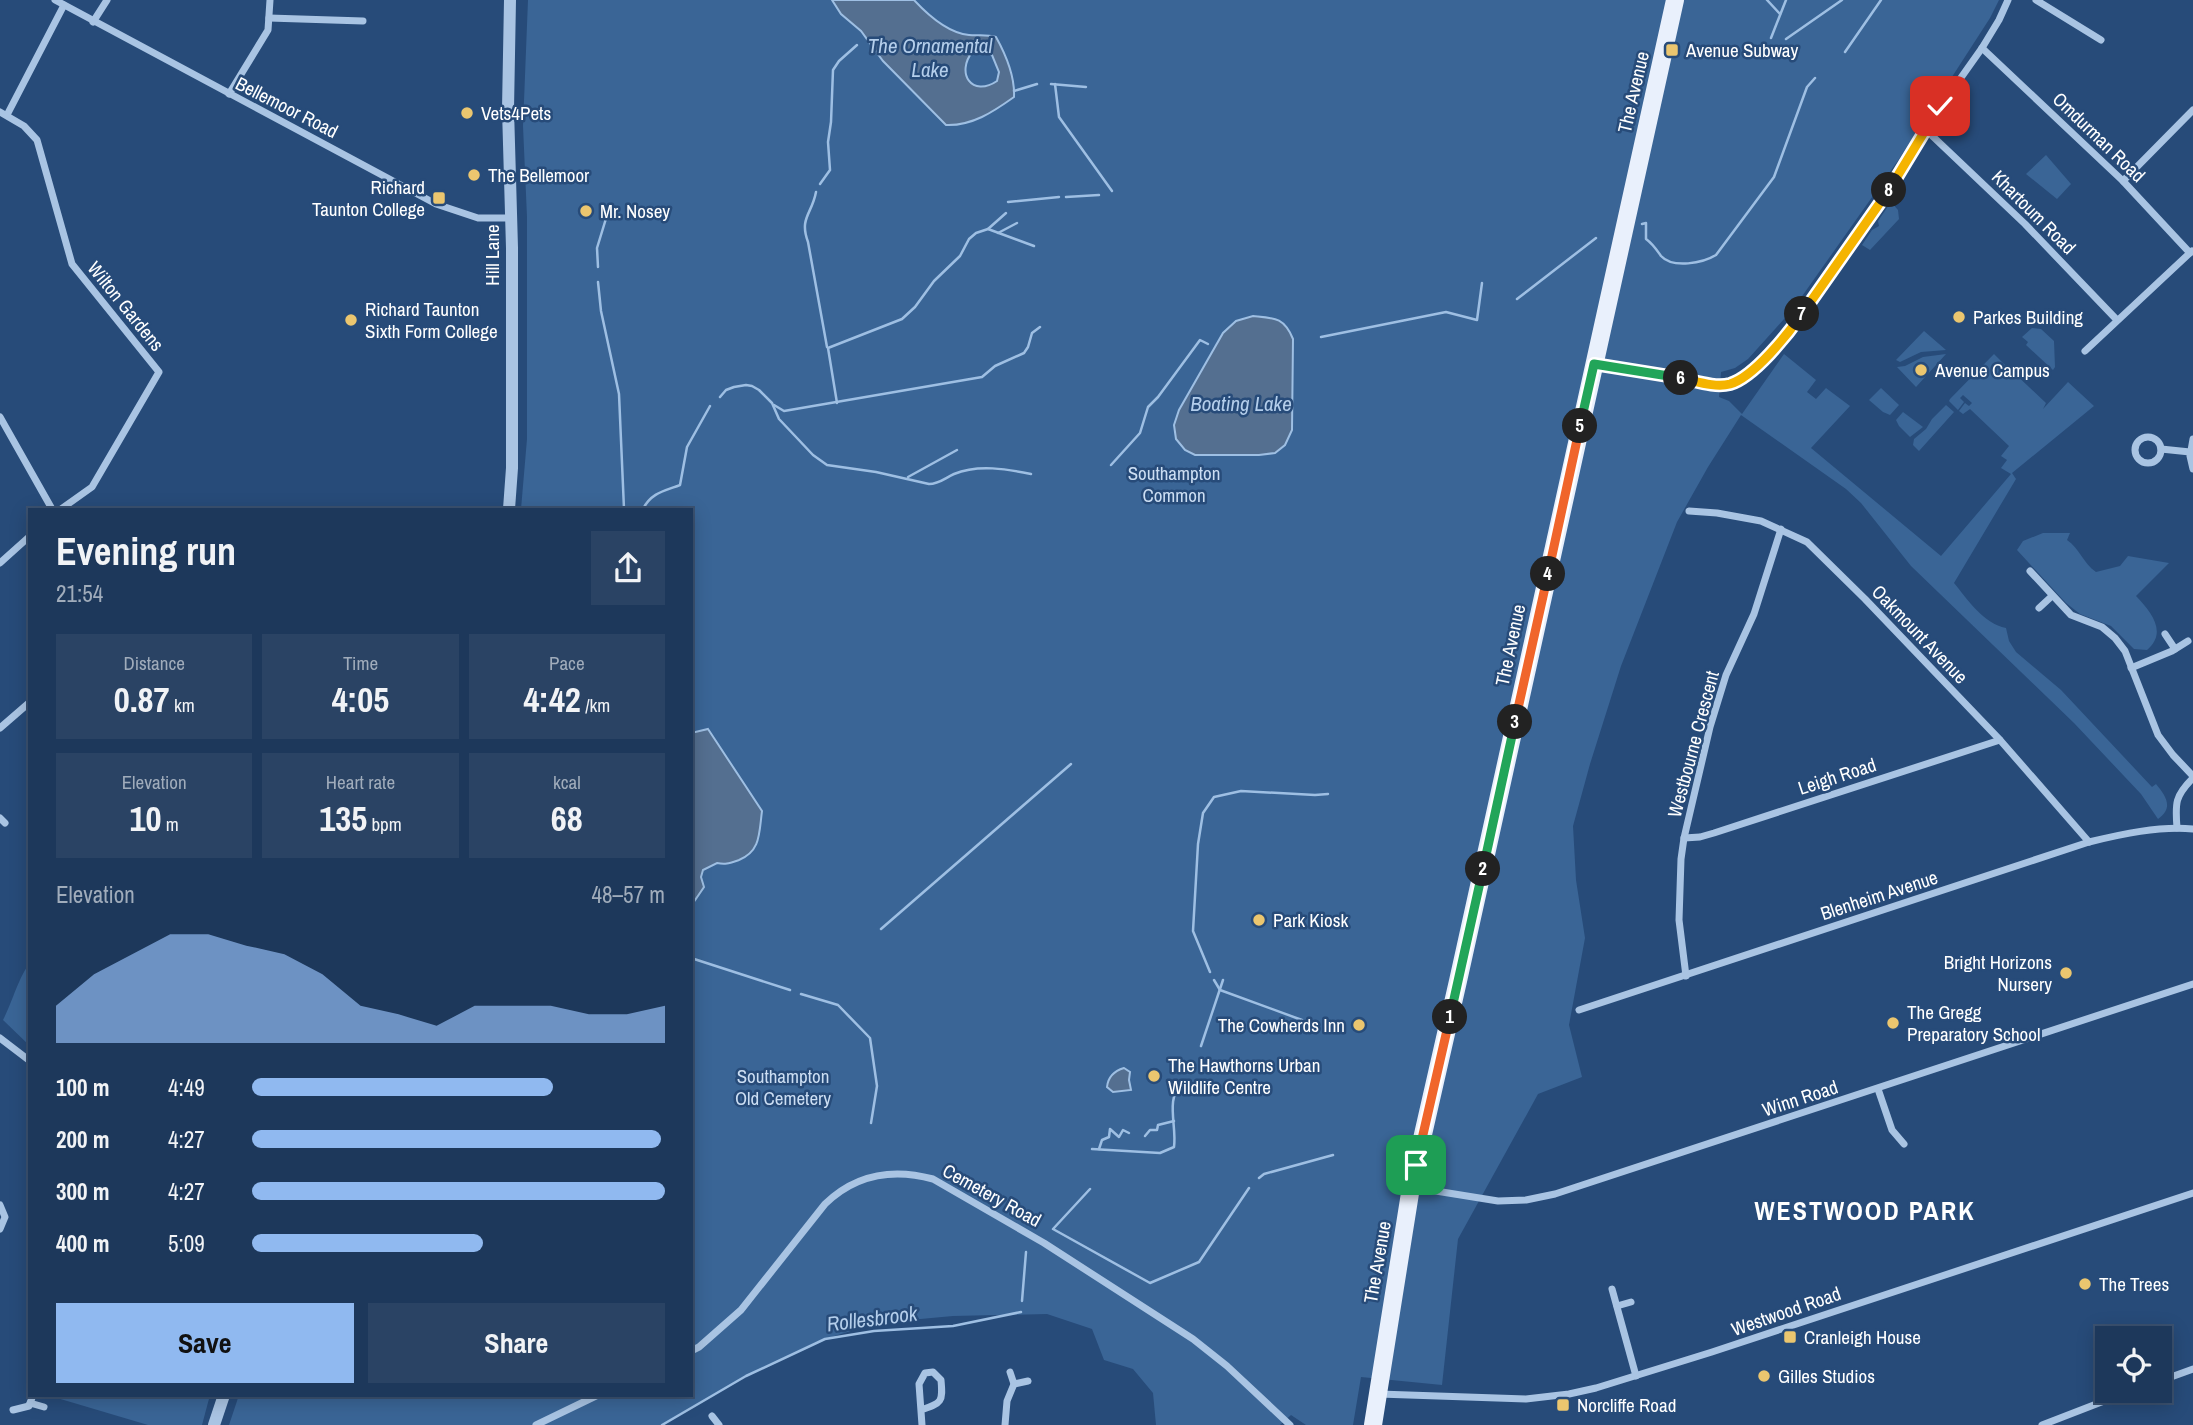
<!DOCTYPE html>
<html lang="en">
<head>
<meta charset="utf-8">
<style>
	:root { --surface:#1d385b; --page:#2a4364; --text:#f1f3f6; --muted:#a0acbb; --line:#3b5271; --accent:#90b9f0 }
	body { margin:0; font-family:"Archivo Narrow",sans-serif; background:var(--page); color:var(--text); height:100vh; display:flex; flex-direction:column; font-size:26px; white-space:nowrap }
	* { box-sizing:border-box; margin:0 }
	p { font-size:23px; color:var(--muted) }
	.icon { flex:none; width:38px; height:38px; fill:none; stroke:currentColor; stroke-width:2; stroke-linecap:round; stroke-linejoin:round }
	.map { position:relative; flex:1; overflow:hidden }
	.details { position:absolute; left:28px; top:508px; width:665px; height:889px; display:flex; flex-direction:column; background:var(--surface); border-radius:0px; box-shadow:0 4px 18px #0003,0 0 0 2px var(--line) }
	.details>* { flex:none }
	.buttons { position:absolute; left:2095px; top:1326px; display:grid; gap:14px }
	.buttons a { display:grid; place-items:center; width:77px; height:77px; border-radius:0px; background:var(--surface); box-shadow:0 4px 18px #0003,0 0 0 2px var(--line); font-size:35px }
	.pin { position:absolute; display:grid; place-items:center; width:60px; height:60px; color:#fff; margin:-30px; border-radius:14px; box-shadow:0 4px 10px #0006 }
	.km { position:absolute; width:35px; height:35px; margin:-18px; border-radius:50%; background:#222; color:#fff; font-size:19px; line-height:35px; text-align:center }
	.round { display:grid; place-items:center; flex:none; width:74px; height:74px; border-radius:0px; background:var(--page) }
	.head { display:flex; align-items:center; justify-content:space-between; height:119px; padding:0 28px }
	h1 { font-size:38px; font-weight:700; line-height:52px }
	.stats { display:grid; grid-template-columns:repeat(3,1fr); gap:10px; height:119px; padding:7px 28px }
	.stats div { display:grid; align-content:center; border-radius:0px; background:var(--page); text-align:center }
	.stats b { font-size:35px; font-weight:700 }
	.stats small { font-size:19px; font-weight:400 }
	.stats p { font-size:19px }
	.chart { height:196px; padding:14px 28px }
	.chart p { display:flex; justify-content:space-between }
	.chart svg { width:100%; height:126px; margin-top:7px; fill:var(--accent); opacity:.7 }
	.button { display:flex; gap:14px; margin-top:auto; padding:14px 28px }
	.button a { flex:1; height:80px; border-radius:0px; background:var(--accent); color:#111; font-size:28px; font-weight:700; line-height:80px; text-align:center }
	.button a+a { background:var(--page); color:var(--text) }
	ul { padding:0 28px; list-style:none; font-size:23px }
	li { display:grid; grid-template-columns:112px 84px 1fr; align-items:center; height:52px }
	li i { height:18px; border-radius:9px; background:var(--accent) }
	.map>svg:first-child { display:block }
	.green { fill:#3a6596 }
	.water { fill:#546f90; stroke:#9ebfe3; stroke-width:2; fill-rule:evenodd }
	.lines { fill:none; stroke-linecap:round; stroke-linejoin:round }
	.stream { stroke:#9ebfe3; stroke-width:2.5 }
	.minor { stroke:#a9c4e3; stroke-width:7 }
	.tertiary { stroke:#a9c4e3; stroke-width:12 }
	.primary { stroke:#e9f0fc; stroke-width:18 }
	.split-1-casing { stroke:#fff; stroke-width:14 }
	.split-2-casing { stroke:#fff; stroke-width:14 }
	.split-3-casing { stroke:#fff; stroke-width:14 }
	.split-4-casing { stroke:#fff; stroke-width:14 }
	.split-5-casing { stroke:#fff; stroke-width:14 }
	.split-6-casing { stroke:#fff; stroke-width:14 }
	.split-7-casing { stroke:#fff; stroke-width:14 }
	.split-8-casing { stroke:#fff; stroke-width:14 }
	.split-9-casing { stroke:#fff; stroke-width:14 }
	.split-1 { stroke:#f0652b; stroke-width:9 }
	.split-2 { stroke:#22a559; stroke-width:9 }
	.split-3 { stroke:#22a559; stroke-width:9 }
	.split-4 { stroke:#f0652b; stroke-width:9 }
	.split-5 { stroke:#f0652b; stroke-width:9 }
	.split-6 { stroke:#22a559; stroke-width:9 }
	.split-7 { stroke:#f5b400; stroke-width:9 }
	.split-8 { stroke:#f5b400; stroke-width:9 }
	.split-9 { stroke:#f5b400; stroke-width:9 }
	.poi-dot { fill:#ebc66f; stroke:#274b79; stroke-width:2.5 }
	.labels { text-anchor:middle; stroke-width:5; stroke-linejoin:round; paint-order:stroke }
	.poi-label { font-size:19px; fill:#fff; stroke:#274b79; text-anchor:start }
	.street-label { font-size:19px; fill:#fff; stroke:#274b79 }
	.park-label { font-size:19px; fill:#ccdef3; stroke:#274b79 }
	.water-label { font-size:21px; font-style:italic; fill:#b4ceeb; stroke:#274b79 }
	.district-label { font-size:26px; font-weight:bold; letter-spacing:2px; fill:#fff; stroke:#274b79 }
</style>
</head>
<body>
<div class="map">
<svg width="2193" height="1425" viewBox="0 0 2193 1425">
	<rect width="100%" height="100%" fill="#274b79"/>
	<!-- green -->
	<g class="green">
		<path d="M 528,0 L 1999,0 L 1990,18 L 1899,159 L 1793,309 L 1748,359 L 1735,368 L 1721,372 L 1719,397 L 1729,401 L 1742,414 L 1784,354 L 1816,380 L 1807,392 L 1816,399 L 1826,388 L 1850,406 L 1811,448 L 1941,556 L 2011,474 L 2001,468 L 2007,460 L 2001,456 L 2009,446 L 1970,409 L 1963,414 L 1959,411 L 1965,403 L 1969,406 L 1972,403 L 1963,395 L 1960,398 L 1964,402 L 1958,410 L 1949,401 L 1950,399 L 1994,354 L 2007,367 L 2003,372 L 2009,368 L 2046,403 L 2043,409 L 2068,382 L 2094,406 L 2012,473 L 2016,479 L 1954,583 C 1967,599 1984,624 2006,628 L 2009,641 L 2016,652 L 2061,690 L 2152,787 L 2156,784 C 2166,796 2174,808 2158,819 L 2141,794 L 2074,723 L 1911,566 L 1861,503 L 1846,489 L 1741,415 L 1708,467 L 1677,522 L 1621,666 L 1590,764 L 1573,826 L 1576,880 L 1585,938 L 1569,1025 L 1582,1077 L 1538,1094 L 1458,1239 L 1442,1385 L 1361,1377 L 1353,1425 L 1306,1425 L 1291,1415 L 1280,1425 L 1156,1425 L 1153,1393 L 1133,1369 L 1104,1360 L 1092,1329 L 1047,1314 L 953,1316 L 877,1323 L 818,1341 L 746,1376 L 662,1425 L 229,1425 L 239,1395 L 691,1395 L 691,509 L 521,509 L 527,439 L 527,217 L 523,126 Z"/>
		<polygon points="2046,155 2071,184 2057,199 2026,174"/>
		<polygon points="1891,202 1898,210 1899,219 1870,250 1862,245 1872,230 1879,226 1878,221"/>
		<polygon points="2032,328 2041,329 2054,341 2055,367 2053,370 2026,345 2028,342 2022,337"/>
		<polygon points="1924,331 1946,350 1921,352 1900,362 1896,360"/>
		<polygon points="1946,354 1916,387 1897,367 1905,366 1923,357"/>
		<polygon points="1881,388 1899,405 1890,415 1883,412 1869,400"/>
		<polygon points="1946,405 1954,412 1919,451 1913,445 1914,439 1926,429 1932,419"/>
		<polygon points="1903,412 1923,427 1910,437 1899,426 1896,420"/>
		<path d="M 2043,533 L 2070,533 L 2067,540 C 2080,549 2083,563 2096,572 L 2120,566 L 2128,556 L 2169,563 L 2136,596 C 2151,612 2168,632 2147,650 L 2134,649 L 2111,626 L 2080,614 L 2066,603 L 2017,550 L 2023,541 Z"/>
		<path d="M 30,963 L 30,1046 L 3,1020 C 12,1003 19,976 30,963 Z"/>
		<polygon points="47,1395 210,1395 202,1425 148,1425"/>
	</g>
	<!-- water -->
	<g class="water">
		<path d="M 832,0 L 914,0 C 927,14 948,33 969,35 C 978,36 986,34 996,37 C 1006,55 1015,77 1014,97 C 993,112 972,126 946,125 L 883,61 L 861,31 L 841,14 ZM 973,51 L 984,51 L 992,55 L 999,72 L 997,81 C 972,98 955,73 973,51 Z"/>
		<path d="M 1253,316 C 1274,318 1284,317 1293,339 L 1292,430 L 1285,445 L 1275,453 L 1259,455 L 1195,455 L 1185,450 L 1176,439 L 1174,425 L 1179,410 L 1223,333 L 1236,321 Z"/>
		<path d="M 708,729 L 762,811 C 759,833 761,851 739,860 C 730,863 726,865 717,863 L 703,870 L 701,877 L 704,887 L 691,906 L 691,733 Z"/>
		<path d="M 1124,1068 L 1130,1072 L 1129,1080 L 1131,1090 L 1113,1092 L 1107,1087 C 1108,1077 1114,1071 1124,1068 Z"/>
	</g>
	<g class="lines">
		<!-- stream -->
		<g class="stream">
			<polyline points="1767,0 1780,14"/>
			<polyline points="1771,38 1786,0"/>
			<polyline points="1786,39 1842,0"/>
			<polyline points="1845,52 1881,0"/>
			<polyline points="1051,84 1086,87"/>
			<polyline points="1055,84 1059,117 1112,191"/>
			<polyline points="1014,91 1037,84"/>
			<polyline points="820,184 830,170 828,142 831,122 833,70 839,61 857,45"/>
			<path d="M 816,192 C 812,214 799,218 808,242 L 827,347"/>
			<polyline points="1066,197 1099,195"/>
			<polyline points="1008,202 1059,197"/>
			<path d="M 1642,224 L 1646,223 L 1646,239 C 1653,244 1656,249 1661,256 C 1673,269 1703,263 1716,255 L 1774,177 L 1807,87 L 1815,78"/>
			<polyline points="988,229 1006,213"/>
			<polyline points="998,233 1017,223"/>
			<polyline points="598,267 597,248 608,212"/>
			<polyline points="598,282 601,311 619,394 624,509"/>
			<polyline points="1517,299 1596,238"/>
			<polyline points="1321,337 1446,312 1477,320 1482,283"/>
			<path d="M 720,397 L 726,390 L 734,387 L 746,385 L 752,386 L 759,390 L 772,403 L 779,419 L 813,455 L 827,465 L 876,472 L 929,484 C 939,484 945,478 954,474 C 978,464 1007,469 1031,474"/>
			<polyline points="837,403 828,348 902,319 915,307 934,281 960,256 969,239 976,233 988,229 1034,246"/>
			<polyline points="774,405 784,411 982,377 995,366 1024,353 1028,347 1032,333 1040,327"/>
			<polyline points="1111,465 1140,433 1148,407 1158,397 1200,340 1208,344"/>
			<polyline points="908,477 957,450"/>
			<path d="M 643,509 C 651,493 664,491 680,485 L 687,447 L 710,406"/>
			<polyline points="881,929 1071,764"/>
			<polyline points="691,958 790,990"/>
			<polyline points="1210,972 1193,931 1198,844 1203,813 1214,797 1241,791 1315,795 1328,794"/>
			<polyline points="1214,980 1220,990 1302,1020"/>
			<polyline points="801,994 838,1005 870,1038 877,1086 871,1123"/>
			<polyline points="1201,1046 1223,980"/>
			<polyline points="1145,1136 1150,1130 1157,1130 1158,1125 1174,1121"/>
			<path d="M 1092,1149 L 1160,1153 L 1174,1147 C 1177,1125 1165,1100 1182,1082"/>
			<polyline points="1099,1149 1102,1140 1109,1137 1110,1129 1119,1137 1123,1130 1129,1133"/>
			<polyline points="1259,1178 1264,1174 1333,1155"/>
			<polyline points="1090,1189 1053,1229 1150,1283 1199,1262 1249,1188"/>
			<polyline points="1022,1301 1026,1252"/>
			<polyline points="662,1425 746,1376 825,1339 874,1331 953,1326 1021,1312"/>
		</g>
		<!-- minor -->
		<g class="minor">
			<polyline points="55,0 436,204 478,218 512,218"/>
			<polyline points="2036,0 2101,40"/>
			<polyline points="269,18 363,21"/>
			<polyline points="93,22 107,0"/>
			<polyline points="1982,48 2123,181 2190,253"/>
			<polyline points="229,94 268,30 270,0"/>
			<polyline points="0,112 24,126 37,140 72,264 159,372 92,487 61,509"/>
			<polyline points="7,115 64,5"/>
			<polyline points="1926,130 2025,224 2117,320"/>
			<polyline points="2123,181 2193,110"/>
			<polyline points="2085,351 2192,251"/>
			<polyline points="1595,364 1716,385 1734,383 1743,377 1771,352 1798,321 1888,193 1931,120 1982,48 1999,20 2008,0"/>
			<polyline points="0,417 52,509"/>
			<circle cx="2148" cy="450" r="13"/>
			<polyline points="2193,439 2190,456 2193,469"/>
			<polyline points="2161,449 2190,452"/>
			<polyline points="1689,511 1717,513 1761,521 1807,542 1865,599 2000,740 2089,842"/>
			<polyline points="0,563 30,536"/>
			<polyline points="2030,571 2071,615 2102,627 2115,638 2125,651 2158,735 2173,755 2193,776"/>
			<polyline points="2039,608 2052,596"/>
			<polyline points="2165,634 2175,649"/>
			<polyline points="2131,668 2172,651 2188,641"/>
			<polyline points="0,728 30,702"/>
			<polyline points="0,818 5,823"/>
			<path d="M 2177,828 C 2175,803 2175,796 2193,778"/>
			<polyline points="1684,838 1700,837 1714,833 2000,740"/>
			<polyline points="1686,976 1679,920 1681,859 1684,838 1710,727 1726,675 1754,614 1781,529"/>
			<path d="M 1579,1010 L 2089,842 C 2122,834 2158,826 2193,829"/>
			<polyline points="0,1038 30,1061"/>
			<polyline points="1878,1089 1892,1130 1904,1144"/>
			<polyline points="1411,1187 1498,1201 1526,1200 1555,1194 2193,984"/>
			<polyline points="0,1205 5,1217 0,1229"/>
			<polyline points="1612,1289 1636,1376"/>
			<polyline points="1617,1306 1631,1302"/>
			<path d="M 691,1351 L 699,1347 L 741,1310 L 825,1204 C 856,1174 892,1168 933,1179 L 1044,1243 L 1193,1339 L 1227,1366 L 1290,1425"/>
			<polyline points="2160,1381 2193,1369"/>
			<polyline points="1014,1384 1028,1381"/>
			<polyline points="1379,1394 1526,1399 1569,1394 1596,1388 1712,1352 2193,1193"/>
			<polyline points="30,1403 44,1407"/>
			<polyline points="13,1410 29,1406 33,1395"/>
			<path d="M 921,1410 C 942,1403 943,1402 941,1380 L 933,1372 L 925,1373 L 919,1384 L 922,1425"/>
			<polyline points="712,1416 719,1425"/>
			<polyline points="536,1425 598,1395"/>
			<polyline points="1005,1425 1007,1401 1014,1384 1010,1372"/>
			<polyline points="2042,1425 2130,1391"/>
		</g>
		<!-- tertiary -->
		<g class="tertiary">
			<polyline points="509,509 512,468 512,248 508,109 510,0"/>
			<polyline points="214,1425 224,1395"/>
		</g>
		<!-- primary -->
		<polyline class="primary" points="1373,1425 1411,1187 1458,981 1675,0"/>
	</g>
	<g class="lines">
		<!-- split-1 casing -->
		<g class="split-1-casing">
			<polyline id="split-1" points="1416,1165 1450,1017"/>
		</g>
		<!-- split-2 casing -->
		<g class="split-2-casing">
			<polyline id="split-2" points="1450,1017 1483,869"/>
		</g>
		<!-- split-3 casing -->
		<g class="split-3-casing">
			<polyline id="split-3" points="1483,869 1515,722"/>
		</g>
		<!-- split-4 casing -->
		<g class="split-4-casing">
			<polyline id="split-4" points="1515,722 1548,574"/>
		</g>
		<!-- split-5 casing -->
		<g class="split-5-casing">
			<polyline id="split-5" points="1548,574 1580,426"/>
		</g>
		<!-- split-6 casing -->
		<g class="split-6-casing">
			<polyline id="split-6" points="1580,426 1594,364 1681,378"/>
		</g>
		<!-- split-7 casing -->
		<g class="split-7-casing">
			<path id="split-7" d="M 1681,378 C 1696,381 1715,388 1730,384 C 1754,377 1788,334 1802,314"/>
		</g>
		<!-- split-8 casing -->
		<g class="split-8-casing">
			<polyline id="split-8" points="1802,314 1889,190"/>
		</g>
		<!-- split-9 casing -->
		<g class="split-9-casing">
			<polyline id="split-9" points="1889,190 1940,106"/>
		</g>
		<!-- split-1 -->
		<use href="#split-1" class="split-1"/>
		<!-- split-2 -->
		<use href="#split-2" class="split-2"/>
		<!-- split-3 -->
		<use href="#split-3" class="split-3"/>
		<!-- split-4 -->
		<use href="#split-4" class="split-4"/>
		<!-- split-5 -->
		<use href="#split-5" class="split-5"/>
		<!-- split-6 -->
		<use href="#split-6" class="split-6"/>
		<!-- split-7 -->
		<use href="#split-7" class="split-7"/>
		<!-- split-8 -->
		<use href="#split-8" class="split-8"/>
		<!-- split-9 -->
		<use href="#split-9" class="split-9"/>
	</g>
	<!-- markers -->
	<g class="poi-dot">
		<rect x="1665" y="43" width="14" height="14" rx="3.5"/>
		<circle cx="467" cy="113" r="7"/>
		<circle cx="474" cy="175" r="7"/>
		<rect x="432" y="191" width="14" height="14" rx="3.5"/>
		<circle cx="586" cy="211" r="7"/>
		<circle cx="1959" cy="317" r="7"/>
		<circle cx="351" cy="320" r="7"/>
		<circle cx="1921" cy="370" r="7"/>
		<circle cx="1259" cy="920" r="7"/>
		<circle cx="2066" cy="973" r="7"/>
		<circle cx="1893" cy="1023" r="7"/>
		<circle cx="1359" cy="1025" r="7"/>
		<circle cx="1154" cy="1076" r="7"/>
		<circle cx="2085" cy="1284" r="7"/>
		<rect x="1783" y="1330" width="14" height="14" rx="3.5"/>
		<circle cx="1764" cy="1376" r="7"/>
		<rect x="1556" y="1398" width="14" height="14" rx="3.5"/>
	</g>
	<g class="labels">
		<!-- poi labels -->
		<g class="poi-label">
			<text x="1686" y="57">Avenue Subway</text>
			<text x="481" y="120">Vets4Pets</text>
			<text x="488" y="182">The Bellemoor</text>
			<text x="425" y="194" text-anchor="end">Richard<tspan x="425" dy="22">Taunton College</tspan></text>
			<text x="600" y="218">Mr. Nosey</text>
			<text x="365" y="316">Richard Taunton<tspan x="365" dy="22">Sixth Form College</tspan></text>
			<text x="1973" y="324">Parkes Building</text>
			<text x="1935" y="377">Avenue Campus</text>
			<text x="1273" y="927">Park Kiosk</text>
			<text x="2052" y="969" text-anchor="end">Bright Horizons<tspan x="2052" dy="22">Nursery</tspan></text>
			<text x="1907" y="1019">The Gregg<tspan x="1907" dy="22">Preparatory School</tspan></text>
			<text x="1345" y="1032" text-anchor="end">The Cowherds Inn</text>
			<text x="1168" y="1072">The Hawthorns Urban<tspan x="1168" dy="22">Wildlife Centre</tspan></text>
			<text x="2099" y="1291">The Trees</text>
			<text x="1804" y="1344">Cranleigh House</text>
			<text x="1778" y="1383">Gilles Studios</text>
			<text x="1577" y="1412">Norcliffe Road</text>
		</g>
		<!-- street labels -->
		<g class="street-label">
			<text transform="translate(1633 92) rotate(-77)" y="7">The Avenue</text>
			<text transform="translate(287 107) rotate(27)" y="7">Bellemoor Road</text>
			<text transform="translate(2099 137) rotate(44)" y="7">Omdurman Road</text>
			<text transform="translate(2034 212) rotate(45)" y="7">Khartoum Road</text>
			<text transform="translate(492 255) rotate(-90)" y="7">Hill Lane</text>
			<text transform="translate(126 306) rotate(51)" y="7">Wilton Gardens</text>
			<text transform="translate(1920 634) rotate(46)" y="7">Oakmount Avenue</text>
			<text transform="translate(1510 645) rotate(-78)" y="7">The Avenue</text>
			<text transform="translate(1693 744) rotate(-75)" y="7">Westbourne Crescent</text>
			<text transform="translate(1837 776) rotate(-18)" y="7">Leigh Road</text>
			<text transform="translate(1879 895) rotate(-18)" y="7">Blenheim Avenue</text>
			<text transform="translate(1800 1098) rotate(-18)" y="7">Winn Road</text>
			<text transform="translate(992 1195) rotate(29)" y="7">Cemetery Road</text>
			<text transform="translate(1377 1262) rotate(-80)" y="7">The Avenue</text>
			<text transform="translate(1786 1311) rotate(-19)" y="7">Westwood Road</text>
		</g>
		<!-- park labels -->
		<g class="park-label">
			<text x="1174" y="480">Southampton<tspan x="1174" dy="22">Common</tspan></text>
			<text x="783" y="1083">Southampton<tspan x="783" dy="22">Old Cemetery</tspan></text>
		</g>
		<!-- water labels -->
		<g class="water-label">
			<text x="930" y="53">The Ornamental<tspan x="930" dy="24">Lake</tspan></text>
			<text x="1241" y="411">Boating Lake</text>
			<text transform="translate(872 1319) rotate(-7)" y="7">Rollesbrook</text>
		</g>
		<!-- district labels -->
		<g class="district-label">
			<text x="1865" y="1220">WESTWOOD PARK</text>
		</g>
	</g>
</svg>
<div class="buttons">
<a><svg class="icon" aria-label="locate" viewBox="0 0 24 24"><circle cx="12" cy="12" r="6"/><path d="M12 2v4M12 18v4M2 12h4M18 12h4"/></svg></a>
</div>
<div class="pin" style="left:1416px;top:1165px;background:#1e9e55"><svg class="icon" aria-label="arrive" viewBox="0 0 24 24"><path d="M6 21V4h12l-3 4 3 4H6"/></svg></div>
<div class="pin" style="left:1940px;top:106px;background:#d93025"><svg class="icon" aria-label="check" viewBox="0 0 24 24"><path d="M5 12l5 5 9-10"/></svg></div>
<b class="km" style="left:1450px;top:1017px">1</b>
<b class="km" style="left:1483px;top:869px">2</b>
<b class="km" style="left:1515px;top:722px">3</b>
<b class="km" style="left:1548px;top:574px">4</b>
<b class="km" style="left:1580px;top:426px">5</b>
<b class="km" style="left:1681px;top:378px">6</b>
<b class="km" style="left:1802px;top:314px">7</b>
<b class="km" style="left:1889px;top:190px">8</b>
<section class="details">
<div class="head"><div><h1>Evening run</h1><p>21:54</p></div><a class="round"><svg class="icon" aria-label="share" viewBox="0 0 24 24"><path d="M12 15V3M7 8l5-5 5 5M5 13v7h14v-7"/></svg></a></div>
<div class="stats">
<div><p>Distance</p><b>0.87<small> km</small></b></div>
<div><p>Time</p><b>4:05</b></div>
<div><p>Pace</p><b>4:42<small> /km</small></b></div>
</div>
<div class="stats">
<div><p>Elevation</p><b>10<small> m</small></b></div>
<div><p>Heart rate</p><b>135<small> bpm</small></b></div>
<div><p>kcal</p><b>68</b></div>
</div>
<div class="chart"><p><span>Elevation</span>48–57 m</p>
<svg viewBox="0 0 160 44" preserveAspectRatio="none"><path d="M0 44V31L10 20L20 13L30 6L40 6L50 10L60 13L70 20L80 31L90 34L100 38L110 31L120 31L130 31L140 34L150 34L160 31V44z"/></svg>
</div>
<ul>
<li><b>100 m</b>4:49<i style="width:73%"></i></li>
<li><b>200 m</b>4:27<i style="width:99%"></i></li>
<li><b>300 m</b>4:27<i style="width:100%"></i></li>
<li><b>400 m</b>5:09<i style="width:56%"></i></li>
</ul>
<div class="button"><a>Save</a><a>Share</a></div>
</section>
</div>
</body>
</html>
